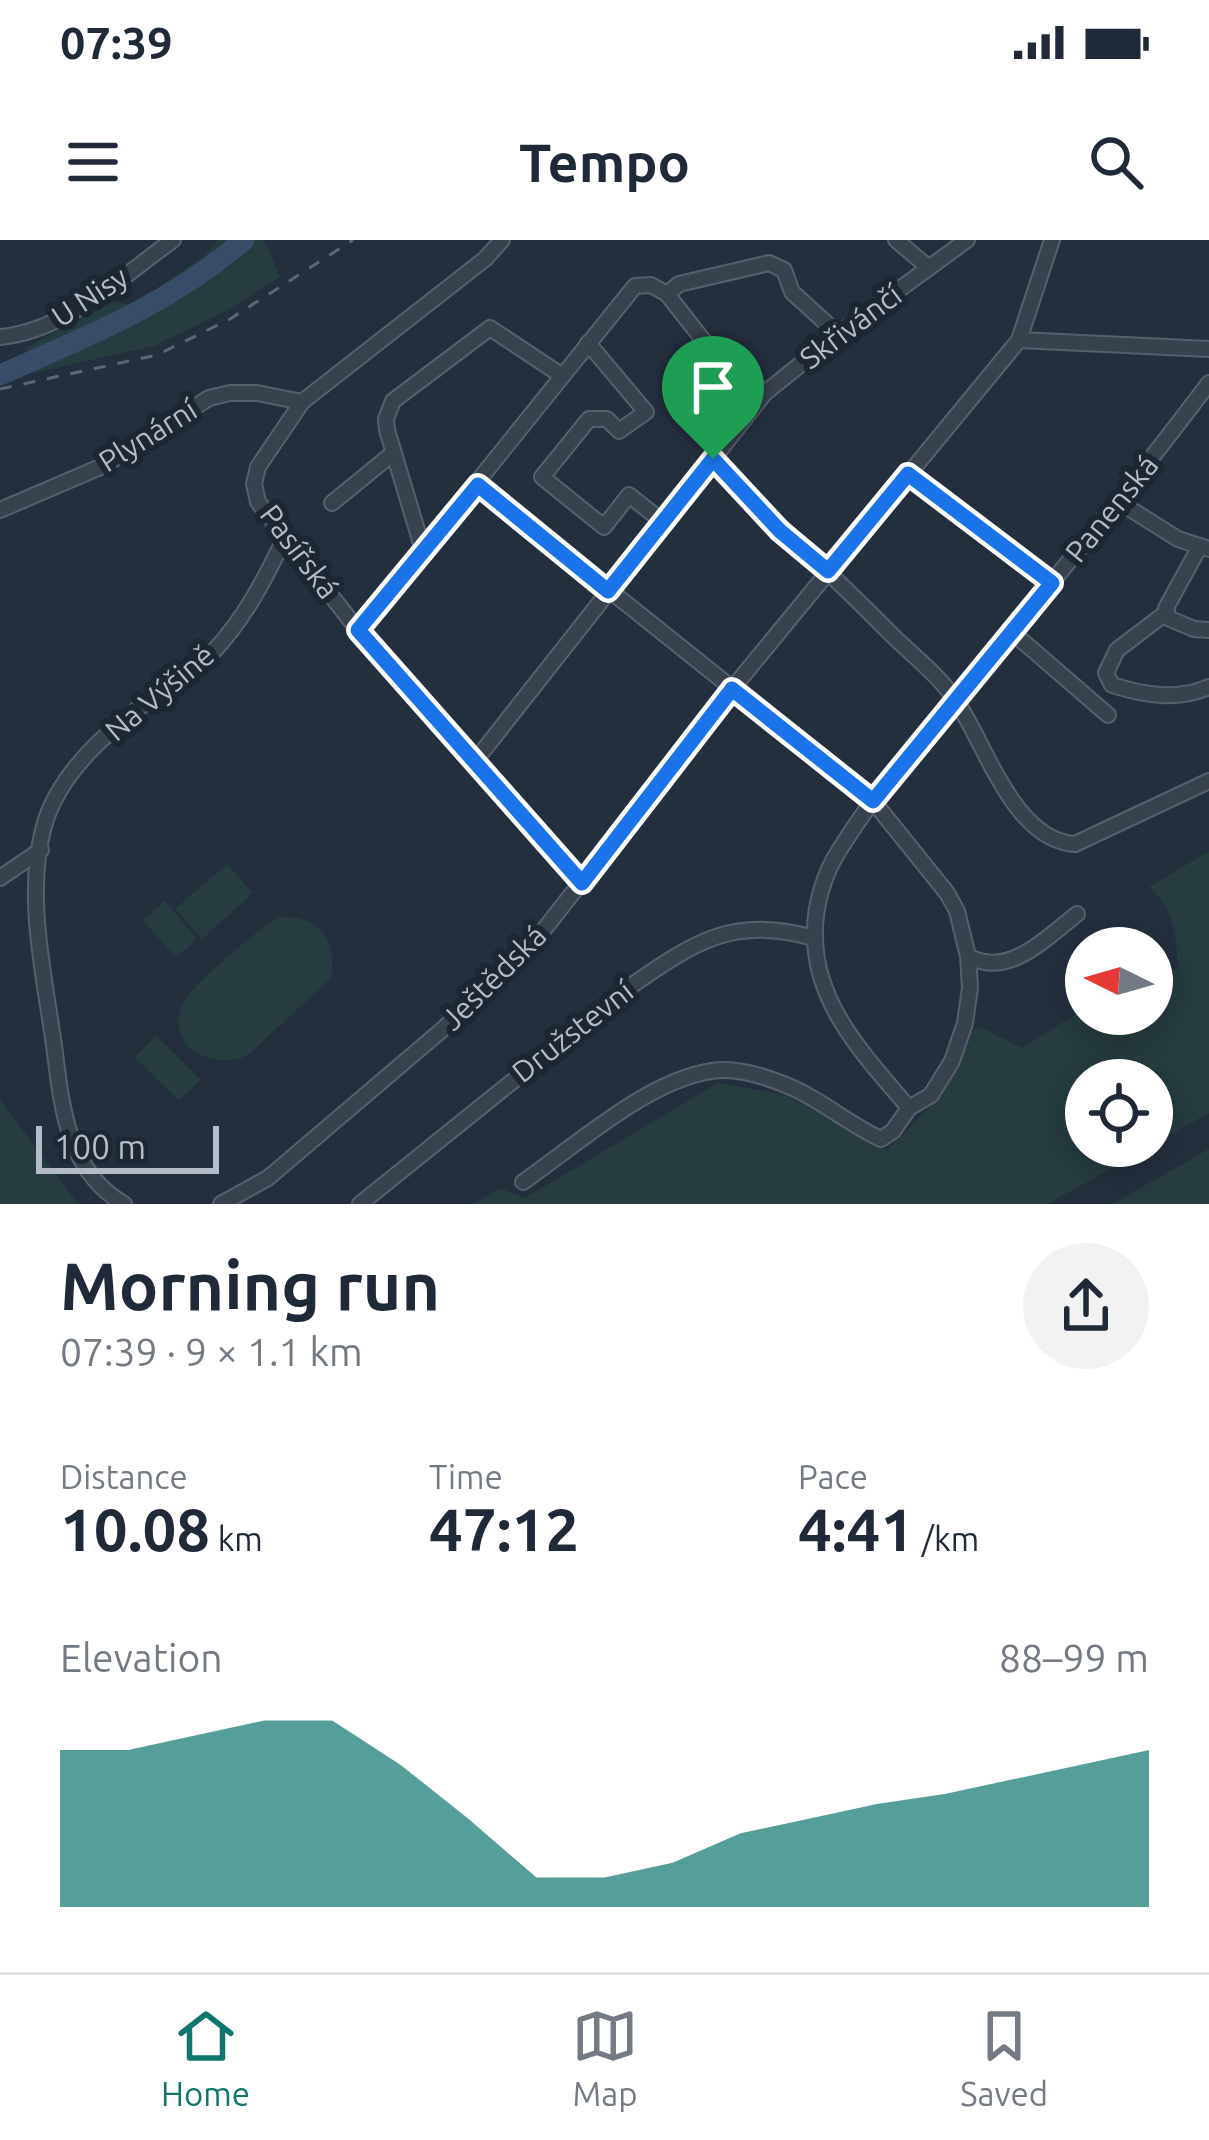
<!DOCTYPE html>
<html lang="en">
<head>
<meta charset="utf-8">
<style>
	:root { --surface:#fff; --page:#f2f2f3; --text:#1f2937; --muted:#747a83; --line:#e0e1e3; --accent:#0f766e }
	body { margin:0; font-family:Ubuntu,sans-serif; background:var(--page); color:var(--text); height:100vh; display:flex; flex-direction:column; font-size:45px; white-space:nowrap }
	* { box-sizing:border-box; margin:0 }
	p { font-size:39px; color:var(--muted) }
	.icon { flex:none; width:66px; height:66px; fill:none; stroke:currentColor; stroke-width:2; stroke-linecap:round; stroke-linejoin:round }
	.map { position:relative; height:964px; overflow:hidden }
	.details { display:flex; flex-direction:column; background:var(--surface); flex:1 }
	.details>* { flex:none }
	.needle { width:78px; rotate:275deg }
	.controls { position:absolute; left:1065px; top:687px; display:grid; gap:24px }
	.controls a { display:grid; place-items:center; width:108px; height:108px; border-radius:50%; background:var(--surface); box-shadow:0 6px 30px #0003; font-size:60px }
	.scale { position:absolute; left:36px; bottom:30px; width:183px; box-sizing:border-box; padding-left:12px; border:6px solid #b4bcc9; border-top:0; font-size:33px; line-height:42px; white-space:nowrap; color:#b4bcc9; -webkit-text-stroke:9px #1d2633; paint-order:stroke }
	.pin { position:absolute; display:grid; place-items:center; width:102px; height:102px; color:#fff; margin:-123px -51px; border-radius:50% 50% 50% 0; rotate:-45deg; box-shadow:0 0 12px #0007 }
	.pin .icon { rotate:45deg }
	.round { display:grid; place-items:center; flex:none; width:126px; height:126px; border-radius:63px; background:var(--page) }
	.head { display:flex; align-items:center; justify-content:space-between; height:204px; padding:0 60px }
	h1 { font-size:66px; font-weight:600; line-height:90px }
	.figures { display:grid; grid-template-columns:repeat(3,1fr); gap:18px; height:204px; padding:12px 60px }
	.figures div { display:grid; align-content:center }
	.figures b { font-size:60px; font-weight:600 }
	.figures small { font-size:33px; font-weight:400 }
	.figures p { font-size:33px }
	.chart { height:336px; padding:24px 60px }
	.chart p { display:flex; justify-content:space-between }
	.chart svg { width:100%; height:216px; margin-top:12px; fill:var(--accent); opacity:.7 }
	.status { display:flex; justify-content:space-between; align-items:center; height:84px; padding:0 60px; background:var(--surface); direction:ltr }
	.status svg { height:33px; fill:currentColor }
	header { display:flex; justify-content:space-between; align-items:center; height:156px; padding:0 60px; background:var(--surface); font-size:54px; font-weight:600 }
	.tab-bar { display:flex; justify-content:space-around; align-items:center; height:168px; border-top:3px solid var(--line); background:var(--surface); font-size:33px; color:var(--muted) }
	.tab-bar a { display:grid; justify-items:center; gap:6px }
	.tab-bar .selected { color:var(--accent) }
	.map>svg:first-child { display:block }
	.green { fill:#263c3f }
	.lines { fill:none; stroke-linecap:round; stroke-linejoin:round }
	.river { stroke:#394c67; stroke-width:21 }
	.street-casing { stroke:#565f6c; stroke-width:18 }
	.street { stroke:#38414e; stroke-width:14 }
	.rail { stroke:#5a6575; stroke-width:3; stroke-dasharray:12 12; stroke-linecap:butt }
	.route-casing { stroke:#fff; stroke-width:24 }
	.route { stroke:#1a73e8; stroke-width:15 }
	.labels { text-anchor:middle; stroke-width:12; stroke-linejoin:round; paint-order:stroke }
	.street-label { font-size:30px; fill:#b4bcc9; stroke:#1d2633 }
</style>
</head>
<body>
<div class="status"><b>07:39</b><svg viewBox="0 0 49 12"><path d="M0 12V9h3v3zM5 12V6h3v6zM10 12V3h3v9zM15 12V0h3v12zM26 1h20v11H26zM47 4h2v5h-2z"/></svg></div>
<header><svg class="icon" aria-label="menu" viewBox="0 0 24 24"><path d="M4 6h16M4 12h16M4 18h16"/></svg>Tempo<svg class="icon" aria-label="search" viewBox="0 0 24 24"><circle cx="10" cy="10" r="6"/><path d="M15 15l6 6"/></svg></header>
<div class="map">
<svg width="1209" height="964" viewBox="0 0 1209 964">
	<rect width="100%" height="100%" fill="#242f3e"/>
	<!-- green -->
	<g class="green">
		<polygon points="218,0 264,0 280,37 226,71 154,106 0,140 0,128 30,116 26,108 111,62 134,65 205,15"/>
		<path d="M 1209,611 L 1209,873 L 1152,905 L 1152,840 L 1086,840 L 1086,906 L 1151,906 L 1048,964 L 473,964 L 500,948 L 525,958 L 718,843 L 786,855 L 887,910 L 939,858 L 968,796 L 978,786 L 1022,808 L 1086,768 L 1086,774 L 1152,774 L 1152,740 L 1178,729 C 1176,698 1175,667 1149,647 Z"/>
		<polygon points="227,624 253,653 202,699 175,669"/>
		<polygon points="165,661 197,699 176,718 143,680"/>
		<path d="M 280,677 C 320,675 337,700 331,738 L 248,815 C 214,832 163,807 183,763 C 191,746 262,685 280,677 Z"/>
		<polygon points="156,795 201,840 179,860 135,817"/>
		<polygon points="0,860 78,964 0,964"/>
		<polygon points="1209,909 1209,964 1112,964"/>
	</g>
	<g class="lines">
		<!-- river -->
		<path class="river" d="M 0,135 C 90,95 168,65 244,0"/>
		<!-- street casing -->
		<g class="street-casing">
			<g id="street">
				<polyline points="502,0 485,19 302,162 258,227 254,244 258,262 358,390 582,643"/>
				<polyline points="896,0 929,28"/>
				<polyline points="667,54 679,44 769,23 784,30 792,52 838,94"/>
				<path d="M 0,97 C 66,91 121,37 173,0"/>
				<polyline points="1019,100 1209,109"/>
				<polyline points="588,103 646,172 619,191 607,179 589,179 542,237 604,287 629,255 663,282"/>
				<path d="M 713,219 C 771,280 833,335 891,394 C 912,415 940,436 956,461 C 986,504 1013,600 1075,604 L 1209,541"/>
				<polyline points="908,234 1052,343"/>
				<path d="M 478,245 L 873,561 L 947,653 L 957,671 L 968,716 L 970,748 L 965,783 L 952,821 L 931,855 L 909,868 L 893,891 L 881,899 C 850,885 824,862 793,848 C 772,839 745,829 722,830 C 655,833 577,905 523,942"/>
				<polyline points="1119,262 1178,299 1209,309"/>
				<polyline points="332,263 392,214"/>
				<polyline points="0,270 105,225 209,158 230,153 257,153 302,162"/>
				<polyline points="1200,306 1166,368 1168,378 1194,389 1209,390"/>
				<polyline points="423,310 387,190 386,179 393,161 490,88 561,135"/>
				<path d="M 1167,372 L 1117,410 L 1106,433 L 1112,445 C 1144,455 1178,461 1209,447"/>
				<polyline points="358,390 635,46 651,45 667,54 707,105 765,153"/>
				<polyline points="1012,392 1108,475"/>
				<polyline points="475,521 765,153 838,94 967,0"/>
				<polyline points="0,638 41,610"/>
				<path d="M 968,716 C 1008,739 1046,698 1077,674"/>
				<path d="M 909,868 C 867,818 815,766 815,696 C 814,667 824,633 840,609 C 883,540 940,477 992,415 C 1066,326 1139,236 1209,143"/>
				<path d="M 124,964 C 69,932 62,871 55,813 C 46,742 24,658 44,586 C 61,525 121,481 169,445 C 183,435 200,425 213,412 C 245,378 265,339 285,297"/>
				<polyline points="221,964 268,938 443,789 532,705 732,449 1019,100 1052,0"/>
				<path d="M 360,964 L 631,746 C 697,700 734,676 814,698"/>
			</g>
		</g>
		<!-- street -->
		<use href="#street" class="street"/>
		<!-- rail -->
		<polyline class="rail" points="0,149 157,115 230,79 353,0"/>
	</g>
	<g class="lines">
		<!-- route casing -->
		<g class="route-casing">
			<polygon id="route" points="713,219 780,291 828,331 908,234 1052,343 873,561 732,449 582,643 358,390 478,245 608,351"/>
		</g>
		<!-- route -->
		<use href="#route" class="route"/>
	</g>
	<g class="labels">
		<!-- street labels -->
		<g class="street-label">
			<text transform="translate(90 57) rotate(-33)" y="10">U Nisy</text>
			<text transform="translate(851 87) rotate(-37)" y="10">Skřivánčí</text>
			<text transform="translate(148 196) rotate(-32)" y="10">Plynární</text>
			<text transform="translate(1112 269) rotate(-51)" y="10">Panenská</text>
			<text transform="translate(299 312) rotate(53)" y="10">Pasířská</text>
			<text transform="translate(160 453) rotate(-40)" y="10">Na Výšině</text>
			<text transform="translate(494 738) rotate(-45)" y="10">Ještědská</text>
			<text transform="translate(573 792) rotate(-38)" y="10">Družstevní</text>
		</g>
	</g>
</svg>
<div class="controls">
<a><svg class="needle" viewBox="-14 -14 28 28"><path d="M0-13l5 13h-10z" fill="#e53935"/><path d="M0 13l5-13h-10z" fill="#747a83"/></svg></a>
<a><svg class="icon" aria-label="locate" viewBox="0 0 24 24"><circle cx="12" cy="12" r="6"/><path d="M12 2v4M12 18v4M2 12h4M18 12h4"/></svg></a>
</div>
<div class="scale">100 m</div>
<div class="pin" style="left:713px;top:219px;background:#1e9e55"><svg class="icon" aria-label="arrive" viewBox="0 0 24 24"><path d="M6 21V4h12l-3 4 3 4H6"/></svg></div>
</div>
<section class="details">
<div class="head"><div><h1>Morning run</h1><p>07:39 · 9 × 1.1 km</p></div><a class="round"><svg class="icon" aria-label="share" viewBox="0 0 24 24"><path d="M12 15V3M7 8l5-5 5 5M5 13v7h14v-7"/></svg></a></div>
<div class="figures">
<div><p>Distance</p><b>10.08<small> km</small></b></div>
<div><p>Time</p><b>47:12</b></div>
<div><p>Pace</p><b>4:41<small> /km</small></b></div>
</div>
<div class="chart"><p><span>Elevation</span>88–99 m</p>
<svg viewBox="0 0 160 44" preserveAspectRatio="none"><path d="M0 44V12L10 12L20 9L30 6L40 6L50 15L60 26L70 38L80 38L90 35L100 29L110 26L120 23L130 21L140 18L150 15L160 12V44z"/></svg>
</div>
</section>
<nav class="tab-bar">
<a class="selected"><svg class="icon" aria-label="home" viewBox="0 0 24 24"><path d="M3 11l9-7 9 7M6 9v11h12V9"/></svg>Home</a>
<a><svg class="icon" aria-label="map" viewBox="0 0 24 24"><path d="M3 6l6-2 6 2 6-2v14l-6 2-6-2-6 2zM9 4v14M15 6v14"/></svg>Map</a>
<a><svg class="icon" aria-label="saved" viewBox="0 0 24 24"><path d="M7 4h10v16l-5-4-5 4z"/></svg>Saved</a>
</nav>
</body>
</html>
